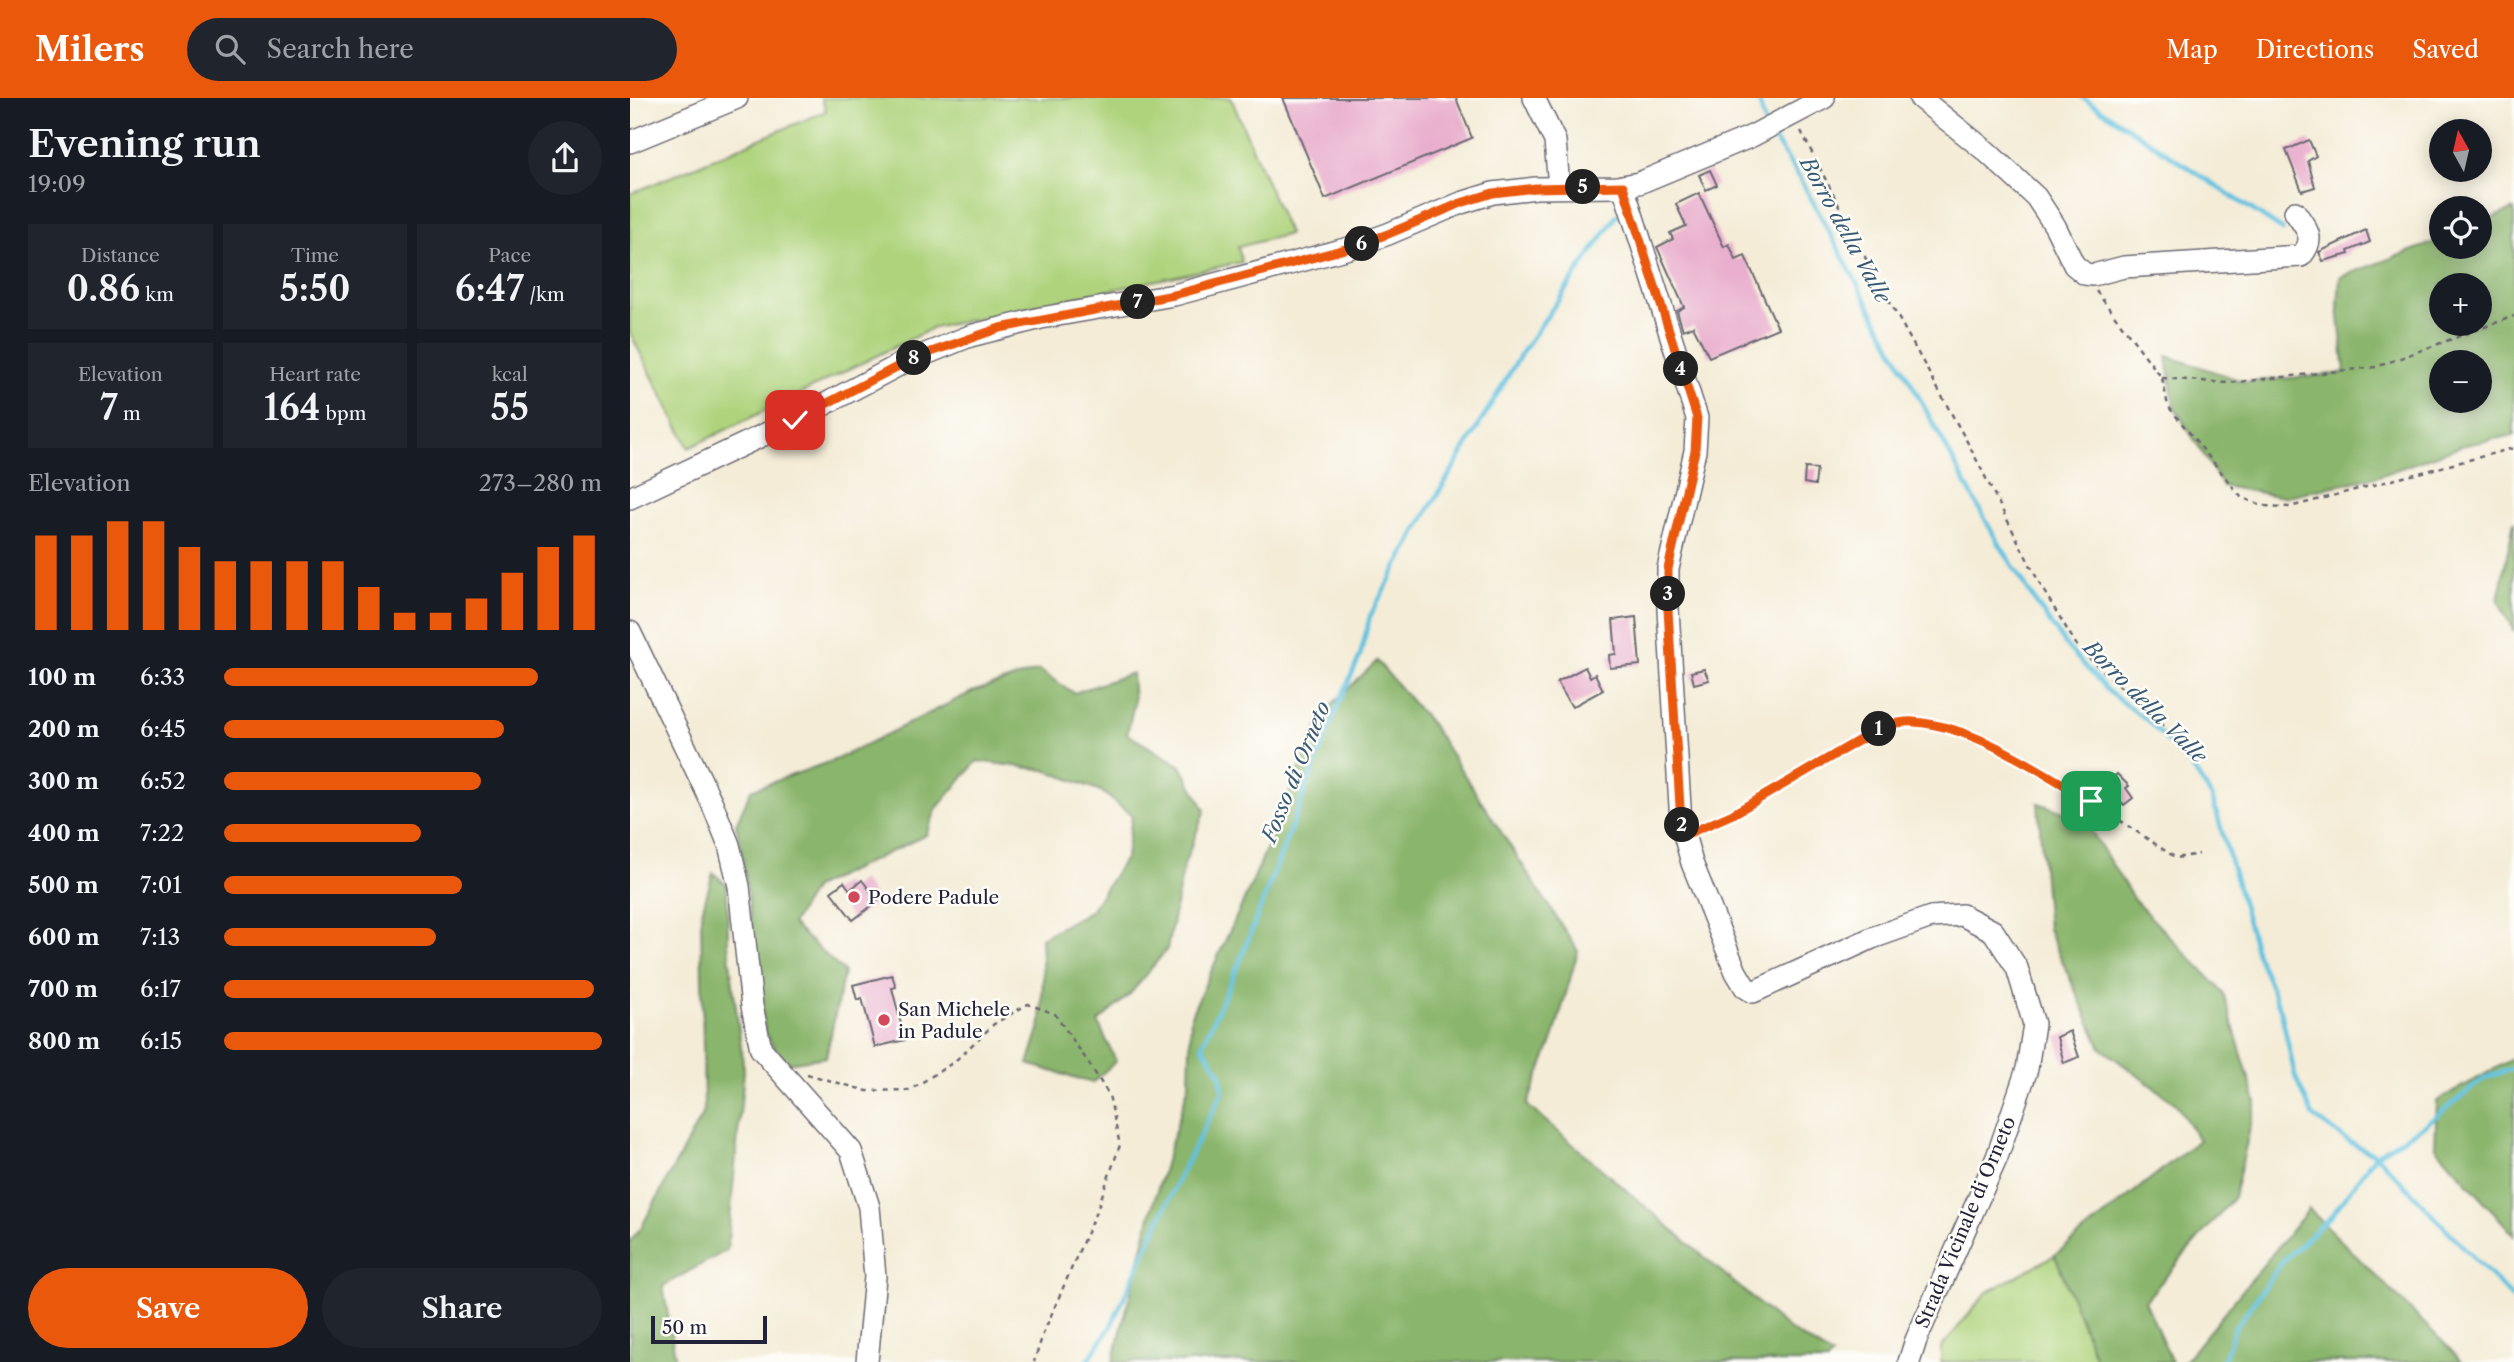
<!DOCTYPE html>
<html lang="en">
<head>
<meta charset="utf-8">
<style>
	:root { --surface:#171b24; --page:#20242c; --text:#f1f3f6; --muted:#9ea1a6; --accent:#ea580c }
	body { margin:0; font-family:"Libre Caslon Text",serif; background:var(--page); color:var(--text); height:100vh; display:flex; flex-direction:column; font-size:26px; white-space:nowrap }
	* { box-sizing:border-box; margin:0 }
	p { font-size:23px; color:var(--muted) }
	.icon { flex:none; width:38px; height:38px; fill:none; stroke:currentColor; stroke-width:2; stroke-linecap:round; stroke-linejoin:round }
	.map { position:relative; flex:1; overflow:hidden }
	.side { display:flex; flex-direction:column; background:var(--surface); width:630px }
	.side>* { flex:none }
	.needle { width:46px; rotate:352deg }
	.fabs { position:absolute; left:1799px; top:21px; display:grid; gap:14px }
	.fabs a { display:grid; place-items:center; width:63px; height:63px; border-radius:50%; background:var(--surface); box-shadow:0 4px 18px #0003; font-size:35px }
	.scale { position:absolute; left:21px; bottom:18px; width:116px; box-sizing:border-box; padding-left:7px; border:4px solid #22223b; border-top:0; font-size:19px; line-height:24px; white-space:nowrap; color:#22223b; -webkit-text-stroke:5px #fdfcf7; paint-order:stroke }
	.pin { position:absolute; display:grid; place-items:center; width:60px; height:60px; color:#fff; margin:-30px; border-radius:14px; box-shadow:0 4px 10px #0006 }
	.km { position:absolute; width:35px; height:35px; margin:-18px; border-radius:50%; background:#222; color:#fff; font-size:19px; line-height:35px; text-align:center }
	.round { display:grid; place-items:center; flex:none; width:74px; height:74px; border-radius:37px; background:var(--page) }
	.overview { display:flex; align-items:center; justify-content:space-between; height:119px; padding:0 28px }
	h1 { font-size:38px; font-weight:600; line-height:52px }
	.figures { display:grid; grid-template-columns:repeat(3,1fr); gap:10px; height:119px; padding:7px 28px }
	.figures div { display:grid; align-content:center; border-radius:0px; background:var(--page); text-align:center }
	.figures b { font-size:35px; font-weight:600 }
	.figures small { font-size:19px; font-weight:400 }
	.figures p { font-size:19px }
	.chart { height:196px; padding:14px 28px }
	.chart p { display:flex; justify-content:space-between }
	.chart svg { width:100%; height:126px; margin-top:7px; stroke:var(--accent); stroke-width:6 }
	.button { display:flex; gap:14px; margin-top:auto; padding:14px 28px }
	.button a { flex:1; height:80px; border-radius:42px; background:var(--accent); color:#fff; font-size:28px; font-weight:600; line-height:80px; text-align:center }
	.button a+a { background:var(--page); color:var(--text) }
	ul { padding:0 28px; list-style:none; font-size:23px }
	li { display:grid; grid-template-columns:112px 84px 1fr; align-items:center; height:52px }
	li i { height:18px; border-radius:9px; background:var(--accent) }
	header { display:flex; align-items:center; gap:42px; box-sizing:border-box; height:98px; padding:0 35px; background:var(--accent); color:#fff }
	header strong { font-size:33px }
	nav { display:flex; gap:38px; margin-inline-start:auto; font-size:24px }
	.search { width:490px; height:63px; background:var(--page); display:flex; align-items:center; gap:18px; box-sizing:border-box; padding:0 24px; border-radius:38px; color:var(--muted); font-size:26px }
	main { display:flex; flex:1; min-height:0 }
	.map>svg:first-child { display:block }
	.green { fill:#aed37c; stroke:#687a5c; stroke-width:2 }
	.forest { fill:#8ab56c; stroke:#566c54; stroke-width:2; fill-rule:evenodd }
	.lines { fill:none; stroke-linecap:round; stroke-linejoin:round }
	.stream { stroke:#62c2e0; stroke-width:4.5 }
	.building { fill:#e9aecd }
	.minor-casing { stroke:#6c6972; stroke-width:24 }
	.path { stroke:#6c6972; stroke-width:2.5; stroke-dasharray:5 5; stroke-linecap:butt }
	.minor { stroke:#fff; stroke-width:21 }
	.route-casing { stroke:#fff; stroke-width:14 }
	.route { stroke:#ea580c; stroke-width:9 }
	.poi-dot { fill:#d1495b; stroke:#fdfcf7; stroke-width:2.5 }
	.labels { text-anchor:middle; stroke-width:5; stroke-linejoin:round; paint-order:stroke }
	.poi-label { font-size:19px; fill:#22223b; stroke:#fdfcf7; text-anchor:start }
	.street-label { font-size:19px; fill:#22223b; stroke:#fdfcf7 }
	.water-label { font-size:21px; font-style:italic; fill:#385a75; stroke:#fdfcf7 }
</style>
</head>
<body>
<header>
<strong>Milers</strong>
<div class="search"><svg class="icon" aria-label="search" viewBox="0 0 24 24"><circle cx="10" cy="10" r="6"/><path d="M15 15l6 6"/></svg>Search here</div>
<nav><a>Map</a><a>Directions</a><a>Saved</a></nav>
</header>
<main>
<section class="side">
<div class="overview"><div><h1>Evening run</h1><p>19:09</p></div><a class="round"><svg class="icon" aria-label="share" viewBox="0 0 24 24"><path d="M12 15V3M7 8l5-5 5 5M5 13v7h14v-7"/></svg></a></div>
<div class="figures">
<div><p>Distance</p><b>0.86<small> km</small></b></div>
<div><p>Time</p><b>5:50</b></div>
<div><p>Pace</p><b>6:47<small> /km</small></b></div>
</div>
<div class="figures">
<div><p>Elevation</p><b>7<small> m</small></b></div>
<div><p>Heart rate</p><b>164<small> bpm</small></b></div>
<div><p>kcal</p><b>55</b></div>
</div>
<div class="chart"><p><span>Elevation</span>273–280 m</p>
<svg viewBox="0 0 160 44" preserveAspectRatio="none"><path d="M5 44V11M15 44V11M25 44V6M35 44V6M45 44V15M55 44V20M65 44V20M75 44V20M85 44V20M95 44V29M105 44V38M115 44V38M125 44V33M135 44V24M145 44V15M155 44V11"/></svg>
</div>
<ul>
<li><b>100 m</b>6:33<i style="width:83%"></i></li>
<li><b>200 m</b>6:45<i style="width:74%"></i></li>
<li><b>300 m</b>6:52<i style="width:68%"></i></li>
<li><b>400 m</b>7:22<i style="width:52%"></i></li>
<li><b>500 m</b>7:01<i style="width:63%"></i></li>
<li><b>600 m</b>7:13<i style="width:56%"></i></li>
<li><b>700 m</b>6:17<i style="width:98%"></i></li>
<li><b>800 m</b>6:15<i style="width:100%"></i></li>
</ul>
<div class="button"><a>Save</a><a>Share</a></div>
</section>
<div class="map">
<svg width="1884" height="1264" viewBox="0 0 1884 1264">
	<rect width="100%" height="100%" fill="#fdfcf7"/>
	<filter id="ink" filterUnits="userSpaceOnUse"><feTurbulence type="fractalNoise" baseFrequency=".0143" numOctaves="2"/><feDisplacementMap in="SourceGraphic" scale="14" xChannelSelector="R" yChannelSelector="G"/><feConvolveMatrix kernelMatrix="1 2 1 2 8 2 1 2 1" color-interpolation-filters="sRGB"/></filter>
	<filter id="wash" filterUnits="userSpaceOnUse"><feTurbulence type="fractalNoise" baseFrequency=".00686" numOctaves="4" result="noise"/><feDisplacementMap in="SourceGraphic" scale="28" xChannelSelector="R" yChannelSelector="G"/><feGaussianBlur stdDeviation="1.57" result="paint"/><feColorMatrix in="noise" values="0 0 0 0 0 0 0 0 0 0 0 0 0 0 0 0 0 1.4 0 .05"/><feComposite in="paint" operator="in"/></filter>
	<g filter="url(#wash)">
		<rect width="100%" height="100%" fill="#f4ecd7"/>
		<!-- green -->
		<g class="green">
			<polygon points="191,0 601,0 659,136 608,149 612,164 303,230 59,350 0,235 0,96 196,13"/>
			<polygon points="1425,1157 1467,1264 1311,1264 1311,1250 1357,1194"/>
		</g>
		<!-- forest -->
		<g class="forest">
			<path d="M 1884,111 L 1884,337 L 1831,348 L 1749,378 L 1654,399 L 1593,388 L 1544,309 L 1537,258 L 1615,284 L 1715,275 L 1708,209 L 1710,179 L 1811,142 L 1811,149 L 1850,149 L 1850,125 ZM 1850,187 L 1850,226 L 1811,226 L 1811,187 ZM 1850,264 L 1850,303 L 1811,303 L 1811,264 Z"/>
			<polygon points="1884,423 1884,534 1868,502"/>
			<polygon points="747,563 802,627 948,853 924,938 897,1007 1157,1230 1202,1258 1197,1264 483,1264 524,1103 559,986 561,917 622,785 693,615"/>
			<polygon points="409,572 444,595 502,575 504,605 497,636 551,668 575,712 554,767 537,851 500,896 468,924 486,963 462,985 398,966 411,925 413,881 411,840 461,812 496,759 502,718 471,693 415,672 347,663 307,710 296,737 184,790 162,826 214,874 196,959 158,965 149,958 135,935 114,766 106,726 121,692 207,661 342,594"/>
			<polygon points="1408,705 1454,721 1504,802 1593,894 1626,1004 1604,1099 1515,1203 1542,1264 1467,1264 1425,1157 1569,1042 1546,1006 1471,950 1418,831"/>
			<polygon points="83,775 97,787 98,847 114,973 97,1152 33,1188 46,1264 0,1264 0,1143 11,1130 74,1013 71,817"/>
			<polygon points="1884,960 1884,1137 1805,1048 1807,1003"/>
			<polygon points="1679,1111 1819,1250 1831,1264 1554,1264"/>
		</g>
		<g class="lines">
			<!-- stream -->
			<g class="stream">
				<polyline points="1128,0 1135,25"/>
				<polyline points="1453,0 1653,132"/>
				<polyline points="1141,36 1170,80 1362,434 1406,505 1439,551 1479,594 1518,623 1560,666 1582,699 1627,856 1651,913 1665,978 1683,1018 1721,1045 1746,1057 1884,1202"/>
				<polyline points="457,1264 480,1230 551,1075 593,993 590,975 572,948 610,863 708,607 730,558 740,518 792,423 891,256 987,117"/>
				<polyline points="1593,1264 1605,1230 1653,1163 1702,1117 1746,1057 1795,1027 1855,980 1884,970"/>
			</g>
		</g>
		<g id="blocks">
			<!-- building -->
			<g class="building">
				<polygon points="653,0 826,0 842,40 695,101"/>
				<polygon points="1679,42 1686,58 1678,63 1685,89 1672,93 1656,52"/>
				<polygon points="1080,72 1087,87 1076,92 1069,77"/>
				<polygon points="1069,95 1094,149 1099,146 1106,162 1115,158 1148,230 1079,259 1063,228 1053,232 1047,213 1054,209 1027,149 1043,141 1040,135 1056,128 1046,106"/>
				<polygon points="1736,132 1740,144 1718,153 1719,156 1693,163 1689,154"/>
				<polygon points="1175,370 1187,371 1185,387 1174,385"/>
				<polygon points="1006,519 1010,567 980,570 979,557 986,556 983,522"/>
				<polygon points="955,569 960,579 965,576 973,592 942,609 927,584"/>
				<polygon points="1074,571 1079,582 1064,586 1061,574"/>
				<polygon points="1487,676 1499,688 1496,690 1503,700 1494,707 1475,687"/>
				<polygon points="232,782 248,803 223,822 201,794 214,784 220,792"/>
				<polygon points="262,877 266,889 262,890 275,942 245,949 232,900 227,902 223,887"/>
				<polygon points="1440,933 1449,959 1434,965 1427,939"/>
			</g>
		</g>
	</g>
	<g filter="url(#ink)">
		<use href="#blocks" fill-opacity="0" stroke="#6c6972" stroke-width="2"/>
		<g class="lines">
			<!-- minor casing -->
			<g class="minor-casing">
				<g id="minor">
					<polyline points="904,0 925,43 929,89"/>
					<path d="M 1290,0 L 1357,54 L 1406,99 L 1425,128 L 1444,167 L 1455,176 L 1463,177 L 1494,169 L 1671,158 C 1687,140 1676,131 1665,114"/>
					<polyline points="0,44 107,0"/>
					<polyline points="993,88 1067,320 1065,353 1038,471 1038,512 1051,725 1062,765 1106,874 1115,889 1123,894 1242,840 1301,819 1332,817 1363,833 1387,870 1404,926 1397,971 1367,1059 1286,1242 1279,1264"/>
					<polyline points="0,400 165,322 271,266 340,238 411,220 544,197 719,150 758,136 831,105 863,95 906,90 987,89 1009,85 1122,38 1194,0"/>
					<polyline points="0,534 82,705 99,747 109,788 122,908 131,951 221,1053 239,1109 245,1179 237,1264"/>
				</g>
			</g>
			<!-- path -->
			<g class="path">
				<polyline points="1171,33 1237,163 1340,349 1412,490 1449,551 1534,628"/>
				<polyline points="1466,193 1532,280 1538,308 1611,399 1632,408 1660,409 1884,350"/>
				<polyline points="1532,280 1598,285 1746,269 1884,218"/>
				<polyline points="1071,730 1103,716 1257,626 1283,624 1320,631 1388,660 1461,703 1546,760 1569,756"/>
				<polyline points="177,976 237,993 280,992 324,964 364,926 398,906 425,916 458,964 479,997 490,1047 468,1109 413,1236 404,1264"/>
			</g>
			<!-- minor -->
			<use href="#minor" class="minor"/>
		</g>
	</g>
	<g class="lines" filter="url(#ink)">
		<!-- route casing -->
		<g class="route-casing">
			<path id="route" d="M 165,322 L 284,260 L 370,230 L 544,197 L 719,150 L 758,136 L 831,105 L 863,95 L 906,90 L 993,88 L 1067,320 L 1065,353 L 1038,471 L 1038,512 L 1051,725 L 1055,737 L 1103,716 L 1257,626 C 1266,626 1275,623 1284,624 C 1344,628 1410,673 1461,703"/>
		</g>
		<!-- route -->
		<use href="#route" class="route"/>
	</g>
	<!-- markers -->
	<g class="poi-dot">
		<circle cx="224" cy="799" r="7"/>
		<circle cx="254" cy="922" r="7"/>
	</g>
	<g class="labels">
		<!-- poi labels -->
		<g class="poi-label">
			<text x="238" y="806">Podere Padule</text>
			<text x="268" y="918">San Michele<tspan x="268" dy="22">in Padule</tspan></text>
		</g>
		<!-- street labels -->
		<g class="street-label">
			<text transform="translate(1335 1124) rotate(-67)" y="7">Strada Vicinale di Orneto</text>
		</g>
		<!-- water labels -->
		<g class="water-label">
			<text transform="translate(1215 132) rotate(61)" y="7">Borro della Valle</text>
			<text transform="translate(1515 604) rotate(45)" y="7">Borro della Valle</text>
			<text transform="translate(666 674) rotate(-68)" y="7">Fosso di Orneto</text>
		</g>
	</g>
</svg>
<div class="fabs">
<a><svg class="needle" viewBox="-14 -14 28 28"><path d="M0-13l5 13h-10z" fill="#e53935"/><path d="M0 13l5-13h-10z" fill="#9ea1a6"/></svg></a>
<a><svg class="icon" aria-label="locate" viewBox="0 0 24 24"><circle cx="12" cy="12" r="6"/><path d="M12 2v4M12 18v4M2 12h4M18 12h4"/></svg></a>
<a>+</a>
<a>−</a>
</div>
<div class="scale">50 m</div>
<div class="pin" style="left:1461px;top:703px;background:#1e9e55"><svg class="icon" aria-label="arrive" viewBox="0 0 24 24"><path d="M6 21V4h12l-3 4 3 4H6"/></svg></div>
<div class="pin" style="left:165px;top:322px;background:#d93025"><svg class="icon" aria-label="check" viewBox="0 0 24 24"><path d="M5 12l5 5 9-10"/></svg></div>
<b class="km" style="left:1249px;top:631px">1</b>
<b class="km" style="left:1052px;top:727px">2</b>
<b class="km" style="left:1038px;top:496px">3</b>
<b class="km" style="left:1051px;top:271px">4</b>
<b class="km" style="left:953px;top:89px">5</b>
<b class="km" style="left:732px;top:146px">6</b>
<b class="km" style="left:508px;top:204px">7</b>
<b class="km" style="left:284px;top:260px">8</b>
</div>
</main>
</body>
</html>
